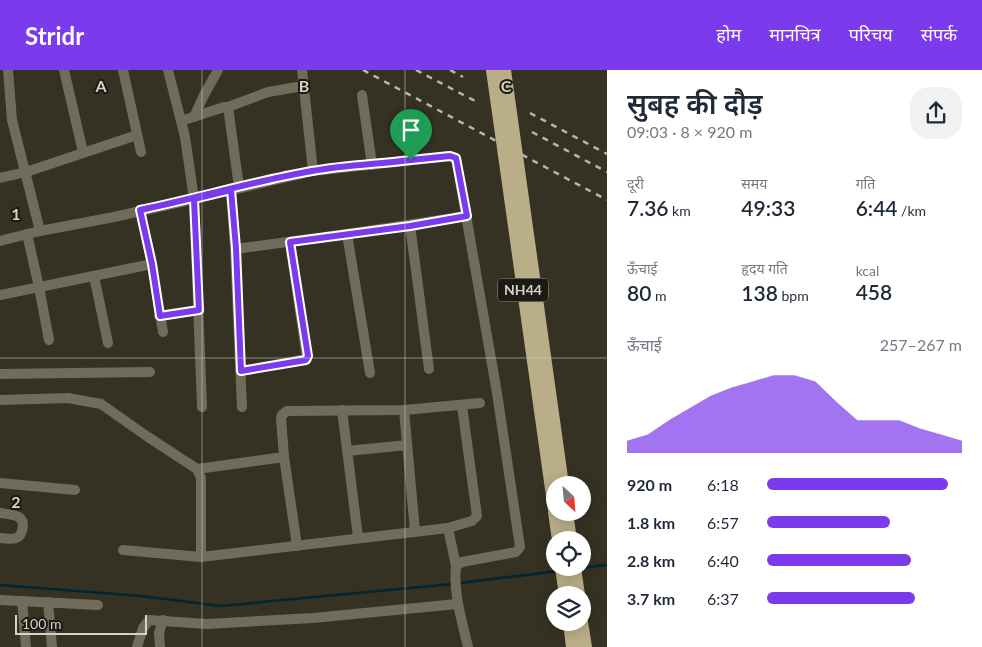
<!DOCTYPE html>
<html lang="hi">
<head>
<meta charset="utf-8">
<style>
	:root { --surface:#fff; --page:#f2f2f3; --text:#1f2937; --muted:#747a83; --accent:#7c3aed }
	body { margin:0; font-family:Lato,"Noto Sans Devanagari",sans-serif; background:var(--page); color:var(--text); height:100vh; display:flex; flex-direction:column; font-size:19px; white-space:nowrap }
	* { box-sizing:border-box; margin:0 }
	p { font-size:16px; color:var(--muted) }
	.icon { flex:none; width:28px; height:28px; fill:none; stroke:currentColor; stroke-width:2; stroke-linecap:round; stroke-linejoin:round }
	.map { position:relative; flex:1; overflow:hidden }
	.panel { display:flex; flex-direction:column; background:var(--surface); width:375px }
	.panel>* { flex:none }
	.needle { width:32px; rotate:154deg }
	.buttons { position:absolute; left:546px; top:406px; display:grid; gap:10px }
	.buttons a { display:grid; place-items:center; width:45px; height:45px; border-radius:50%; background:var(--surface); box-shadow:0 2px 12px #0003; font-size:25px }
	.scale { position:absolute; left:15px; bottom:12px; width:132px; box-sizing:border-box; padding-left:5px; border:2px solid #d4d2c9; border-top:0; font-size:14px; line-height:18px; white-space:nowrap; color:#d4d2c9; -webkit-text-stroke:4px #1b1a13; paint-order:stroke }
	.pin { position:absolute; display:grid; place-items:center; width:42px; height:42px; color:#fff; margin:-51px -21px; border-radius:50% 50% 50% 0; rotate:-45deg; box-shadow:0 0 5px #0007 }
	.pin .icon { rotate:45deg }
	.round { display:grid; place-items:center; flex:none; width:52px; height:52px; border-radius:20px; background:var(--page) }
	.head { display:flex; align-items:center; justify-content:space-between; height:85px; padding:0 20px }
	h1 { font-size:28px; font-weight:600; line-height:38px }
	.figures { display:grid; grid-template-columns:repeat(3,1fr); gap:8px; height:85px; padding:5px 20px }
	.figures div { display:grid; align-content:center }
	.figures b { font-size:21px; font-weight:600 }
	.figures small { font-size:14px; font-weight:400 }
	.figures p { font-size:14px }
	.chart { height:140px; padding:10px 20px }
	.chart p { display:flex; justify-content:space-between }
	.chart svg { width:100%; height:90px; margin-top:5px; fill:var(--accent); opacity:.7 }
	ul { padding:0 20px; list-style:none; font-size:16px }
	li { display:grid; grid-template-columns:80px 60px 1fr; align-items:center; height:38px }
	li i { height:12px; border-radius:6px; background:var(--accent) }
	header { display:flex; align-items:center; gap:30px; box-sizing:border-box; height:70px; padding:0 25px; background:var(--accent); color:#fff }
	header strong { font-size:24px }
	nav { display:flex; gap:28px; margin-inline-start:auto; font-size:18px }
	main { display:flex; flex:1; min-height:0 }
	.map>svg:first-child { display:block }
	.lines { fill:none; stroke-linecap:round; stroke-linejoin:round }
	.stream { stroke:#022533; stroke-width:2.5 }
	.minor { stroke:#706b5a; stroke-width:10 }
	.trunk { stroke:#baae88; stroke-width:14 }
	.rail { stroke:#b7b5ab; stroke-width:2.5; stroke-dasharray:6 6; stroke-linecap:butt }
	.trunk-bridge { stroke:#baae88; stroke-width:14 }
	.route-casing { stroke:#fff; stroke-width:10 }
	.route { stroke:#7c3aed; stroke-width:6 }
	.grid { fill:none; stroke:#d4d2c9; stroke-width:1; stroke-opacity:0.55 }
	.labels { text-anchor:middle; stroke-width:4; stroke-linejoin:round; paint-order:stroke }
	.shield { fill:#1b1a13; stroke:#9c9b92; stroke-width:1 }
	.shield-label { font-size:14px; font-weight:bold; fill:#d4d2c9 }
	.grid-label { font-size:16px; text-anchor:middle; font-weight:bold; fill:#d4d2c9; stroke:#1b1a13; stroke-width:4; stroke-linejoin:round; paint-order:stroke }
</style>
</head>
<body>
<header>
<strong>Stridr</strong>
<nav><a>होम</a><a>मानचित्र</a><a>परिचय</a><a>संपर्क</a></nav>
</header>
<main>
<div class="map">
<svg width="607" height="577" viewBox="0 0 607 577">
	<rect width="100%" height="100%" fill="#353223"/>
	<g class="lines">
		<!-- stream -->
		<g class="stream">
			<polyline points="579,498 607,495"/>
			<polyline points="460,513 558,501"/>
			<polyline points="0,515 141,526 221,536 452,514"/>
		</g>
		<!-- minor -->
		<g class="minor">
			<polyline points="8,0 12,50 40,161"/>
			<polyline points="64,0 83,82"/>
			<polyline points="123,0 141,82"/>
			<polyline points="168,0 185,67 194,129 202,337"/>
			<polyline points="302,0 313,101"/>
			<polyline points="362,25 372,95"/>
			<polyline points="228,37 268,22 303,16"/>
			<polyline points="194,47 204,25 218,0"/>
			<polyline points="181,51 224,37 228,37 239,117"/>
			<polyline points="0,108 26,102 137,65"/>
			<polyline points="231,120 235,179 242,337"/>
			<polyline points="140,140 152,194 163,262"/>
			<polyline points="410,155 429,299"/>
			<polyline points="27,164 39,217 49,270"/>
			<polyline points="347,164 370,303"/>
			<path d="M 0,171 L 40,161 L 114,147 L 194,129 L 313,101 L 450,86 L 456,88 L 497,323 L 520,477 L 516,482 L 462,492 L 456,496 C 453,523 462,551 468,577"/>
			<polyline points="235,179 347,164 467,146"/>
			<polyline points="94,206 108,273"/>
			<polyline points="0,225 152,194"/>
			<polyline points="159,246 199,240"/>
			<polyline points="241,301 307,289 290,172"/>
			<polyline points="0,304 150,302"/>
			<polyline points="0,330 68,328 101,334 148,367 197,399 201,408 201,487"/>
			<polyline points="342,340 358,467"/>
			<polyline points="404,340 415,461"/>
			<polyline points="347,381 407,375"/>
			<polyline points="197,399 284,387"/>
			<polyline points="0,413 75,420"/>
			<path d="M 0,443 C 5,444 15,444 20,448 C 25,452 23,466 16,468 C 12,470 5,468 0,468"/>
			<polyline points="448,458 456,496"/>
			<polyline points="297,476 284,387 281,348 282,345 287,341 404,340 480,333"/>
			<polyline points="123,480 201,487 448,458 472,451 477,446 462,336"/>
			<polyline points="0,530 98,535"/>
			<polyline points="22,531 26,577"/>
			<polyline points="48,532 52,577"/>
			<polyline points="137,577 143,558 149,550 207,554 313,548 457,534"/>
			<polyline points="160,577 159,563 163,550"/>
		</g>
		<!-- trunk -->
		<g class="trunk">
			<polyline points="555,442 559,470"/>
			<polyline points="566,442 570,470"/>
			<polyline points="562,498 566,525"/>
			<polyline points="574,498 578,525"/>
			<polyline points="570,552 573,577"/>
			<polyline points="581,552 585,577"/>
		</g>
		<!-- rail -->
		<g class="rail">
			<polyline points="363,0 607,130"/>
			<polyline points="416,0 477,32"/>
			<polyline points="450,0 463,7"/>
			<polyline points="530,43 607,84"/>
			<polyline points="532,62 607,102"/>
		</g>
		<!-- trunk-bridge -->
		<g class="trunk-bridge">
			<polyline points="493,0 555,440"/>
			<polyline points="504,0 562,415"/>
		</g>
	</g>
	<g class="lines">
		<!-- route casing -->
		<g class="route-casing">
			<path id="route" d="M 411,90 C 379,94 344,95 312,101 C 254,111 198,128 140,140 L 152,194 L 160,246 L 199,240 L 194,129 L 231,120 L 236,178 L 241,301 L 306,290 L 308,286 L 290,172 L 410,156 L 467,146 L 456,88 L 450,86 L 411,90"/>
		</g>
		<!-- route -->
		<use href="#route" class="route"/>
	</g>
	<!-- grid -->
	<path class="grid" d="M 202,0 L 202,577M 405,0 L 405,577M 0,288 L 607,288"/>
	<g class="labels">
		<!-- shield labels -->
		<rect class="shield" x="498" y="208.5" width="50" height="23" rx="4"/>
		<g class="shield-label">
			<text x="523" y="225">NH44</text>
		</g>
	</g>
	<g class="grid-label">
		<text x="101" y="22">A</text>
		<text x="304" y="22">B</text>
		<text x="506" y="22">C</text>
		<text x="16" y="150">1</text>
		<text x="16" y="438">2</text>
	</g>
</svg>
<div class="buttons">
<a><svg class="needle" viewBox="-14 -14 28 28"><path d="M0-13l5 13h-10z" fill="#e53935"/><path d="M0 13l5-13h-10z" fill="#747a83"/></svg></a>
<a><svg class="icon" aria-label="locate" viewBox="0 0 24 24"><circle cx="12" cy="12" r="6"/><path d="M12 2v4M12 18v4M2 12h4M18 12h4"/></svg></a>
<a><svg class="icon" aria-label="layers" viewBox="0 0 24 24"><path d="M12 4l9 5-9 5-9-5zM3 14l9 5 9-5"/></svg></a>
</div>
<div class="scale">100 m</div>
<div class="pin" style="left:411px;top:90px;background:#1e9e55"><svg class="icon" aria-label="arrive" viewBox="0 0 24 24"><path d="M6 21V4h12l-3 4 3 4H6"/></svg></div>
</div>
<section class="panel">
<div class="head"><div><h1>सुबह की दौड़</h1><p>09:03 · 8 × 920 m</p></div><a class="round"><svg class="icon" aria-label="share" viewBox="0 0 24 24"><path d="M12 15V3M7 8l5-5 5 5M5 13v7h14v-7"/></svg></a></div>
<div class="figures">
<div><p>दूरी</p><b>7.36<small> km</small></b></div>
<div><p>समय</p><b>49:33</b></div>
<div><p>गति</p><b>6:44<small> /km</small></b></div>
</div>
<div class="figures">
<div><p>ऊँचाई</p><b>80<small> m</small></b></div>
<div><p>हृदय गति</p><b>138<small> bpm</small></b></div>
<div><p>kcal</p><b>458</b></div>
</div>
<div class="chart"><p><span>ऊँचाई</span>257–267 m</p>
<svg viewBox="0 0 160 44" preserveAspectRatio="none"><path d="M0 44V38L10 35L20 28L30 22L40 16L50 12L60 9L70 6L80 6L90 9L100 19L110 28L120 28L130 28L140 32L150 35L160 38V44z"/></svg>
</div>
<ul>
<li><b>920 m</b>6:18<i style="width:93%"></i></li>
<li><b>1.8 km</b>6:57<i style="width:63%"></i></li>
<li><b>2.8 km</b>6:40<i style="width:74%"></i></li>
<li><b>3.7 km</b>6:37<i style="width:76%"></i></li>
</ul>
</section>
</main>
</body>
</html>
